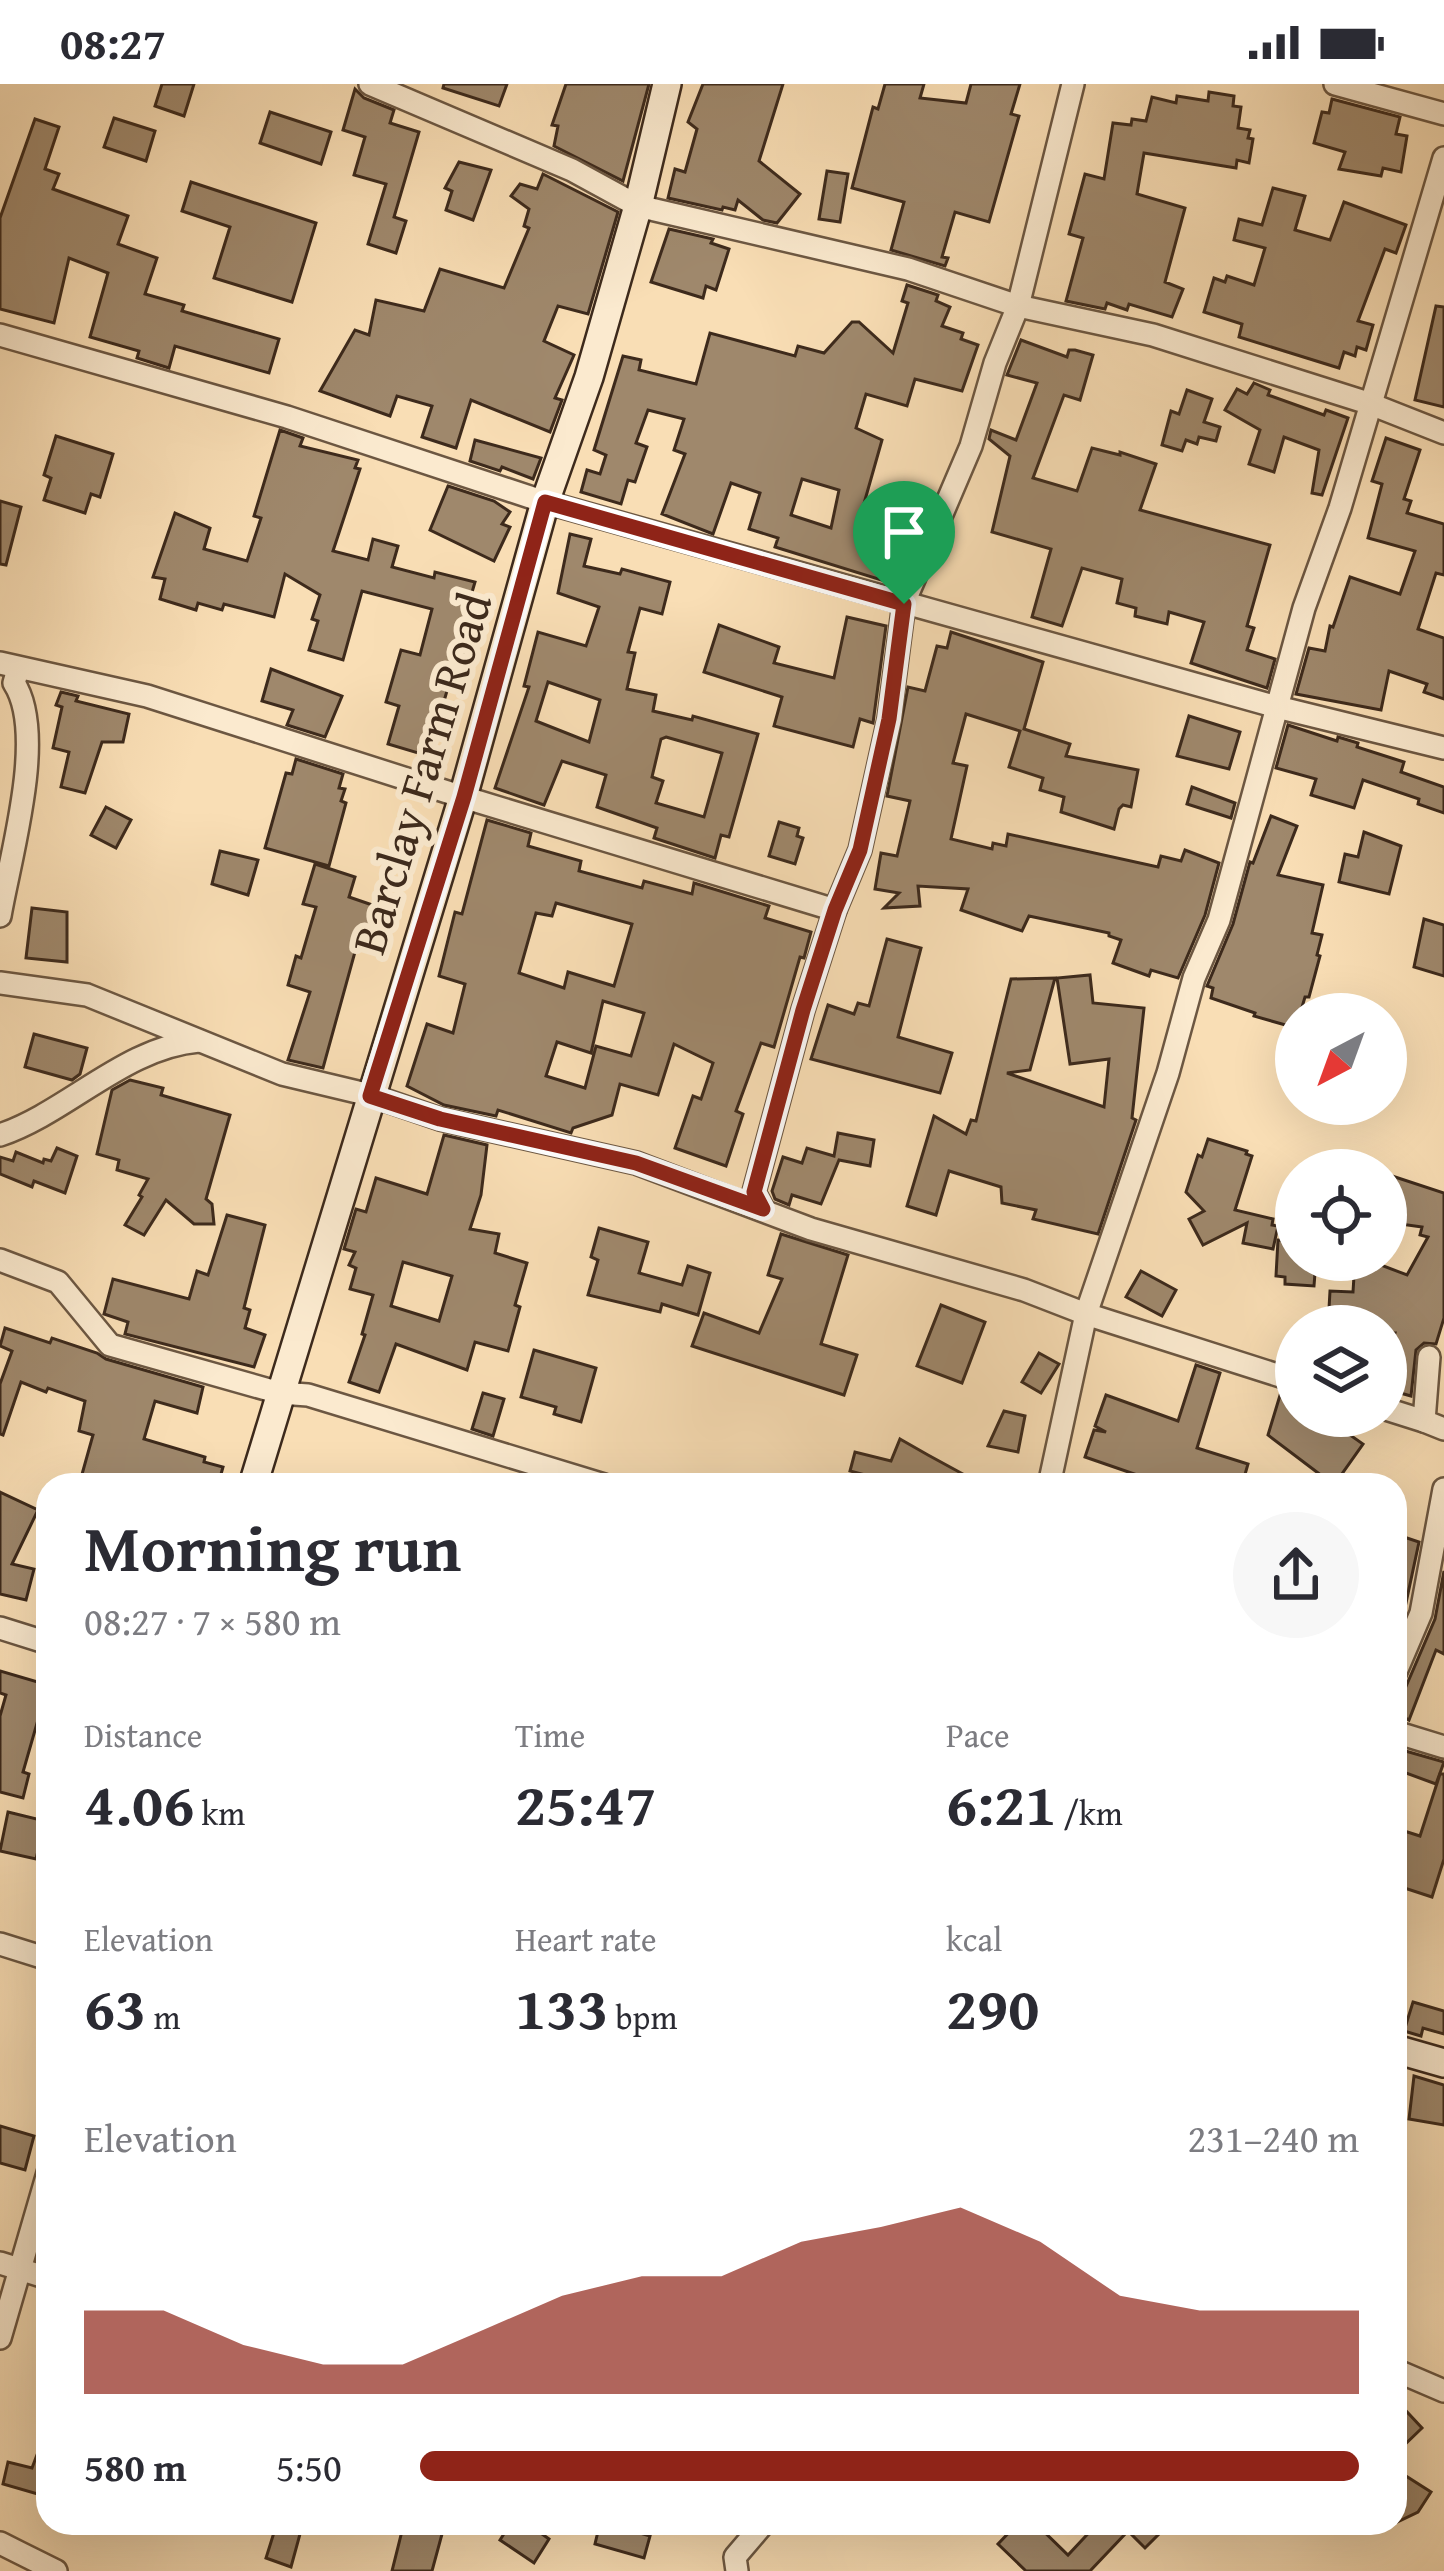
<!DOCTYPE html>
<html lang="en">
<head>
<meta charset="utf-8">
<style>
	:root { --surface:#fff; --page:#f7f7f7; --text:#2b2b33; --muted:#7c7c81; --accent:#8f2418 }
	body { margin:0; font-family:"Gentium Book Plus",serif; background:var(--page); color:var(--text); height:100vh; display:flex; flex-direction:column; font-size:45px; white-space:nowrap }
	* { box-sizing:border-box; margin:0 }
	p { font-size:39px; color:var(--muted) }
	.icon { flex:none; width:66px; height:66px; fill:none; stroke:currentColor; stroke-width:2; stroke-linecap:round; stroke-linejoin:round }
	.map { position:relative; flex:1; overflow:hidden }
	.panel { position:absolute; left:36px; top:1389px; width:1371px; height:1062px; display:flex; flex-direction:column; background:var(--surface); border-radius:36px; box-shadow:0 12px 48px #0002 }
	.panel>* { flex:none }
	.needle { width:78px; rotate:221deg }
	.fabs { position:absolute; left:1275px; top:909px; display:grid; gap:24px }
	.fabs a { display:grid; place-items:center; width:132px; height:132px; border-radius:50%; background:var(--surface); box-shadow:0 12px 48px #0002; font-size:60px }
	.pin { position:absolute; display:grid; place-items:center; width:102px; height:102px; color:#fff; margin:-123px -51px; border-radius:50% 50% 50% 0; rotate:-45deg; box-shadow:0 0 12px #0007 }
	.pin .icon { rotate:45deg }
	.round { display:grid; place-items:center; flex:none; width:126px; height:126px; border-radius:63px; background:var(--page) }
	.summary { display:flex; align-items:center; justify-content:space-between; height:204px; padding:0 48px }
	h1 { font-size:66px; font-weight:700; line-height:90px }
	.figures { display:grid; grid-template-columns:repeat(3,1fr); gap:18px; height:204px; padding:12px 48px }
	.figures div { display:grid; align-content:center }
	.figures b { font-size:60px; font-weight:700 }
	.figures small { font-size:33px; font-weight:400 }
	.figures p { font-size:33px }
	.chart { height:336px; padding:24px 48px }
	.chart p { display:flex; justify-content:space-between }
	.chart svg { width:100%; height:216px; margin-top:12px; fill:var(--accent); opacity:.7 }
	ul { padding:0 48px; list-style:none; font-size:39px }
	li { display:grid; grid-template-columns:192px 144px 1fr; align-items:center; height:90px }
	li i { height:30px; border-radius:15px; background:var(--accent) }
	.status { display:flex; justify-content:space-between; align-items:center; height:84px; padding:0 60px; background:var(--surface); direction:ltr }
	.status svg { height:33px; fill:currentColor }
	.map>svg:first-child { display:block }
	.building { fill:#9f886c; stroke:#3d2a1c; stroke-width:3; fill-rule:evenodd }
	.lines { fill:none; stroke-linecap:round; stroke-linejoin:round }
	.street-casing { stroke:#6c5742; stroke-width:26 }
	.secondary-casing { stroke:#3d2a1c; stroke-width:32 }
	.street { stroke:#fbeacf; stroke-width:21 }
	.secondary { stroke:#fbeacf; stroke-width:27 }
	.route-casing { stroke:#fff; stroke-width:24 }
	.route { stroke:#8f2418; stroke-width:15 }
	.labels { text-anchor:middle; stroke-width:12; stroke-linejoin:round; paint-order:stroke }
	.street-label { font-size:48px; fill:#3d2a1c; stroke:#fbeacf }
</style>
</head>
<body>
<div class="status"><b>08:27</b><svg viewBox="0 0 49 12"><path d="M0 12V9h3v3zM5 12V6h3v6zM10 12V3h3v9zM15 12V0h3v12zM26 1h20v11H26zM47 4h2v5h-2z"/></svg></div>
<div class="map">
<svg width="1444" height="2487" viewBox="0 0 1444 2487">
	<rect width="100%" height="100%" fill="#f9deb5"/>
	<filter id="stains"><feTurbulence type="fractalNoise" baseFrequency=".00167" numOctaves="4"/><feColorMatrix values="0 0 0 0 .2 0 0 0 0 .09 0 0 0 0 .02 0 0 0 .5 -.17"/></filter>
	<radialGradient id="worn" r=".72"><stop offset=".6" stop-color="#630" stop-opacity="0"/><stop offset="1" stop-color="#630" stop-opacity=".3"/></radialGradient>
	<!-- building -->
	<g class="building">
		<polygon points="162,0 194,0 184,32 155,22"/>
		<polygon points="444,0 507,0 499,22 443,4"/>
		<polygon points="566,0 649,0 623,97 554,62 558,42 552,41"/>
		<polygon points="703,0 783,0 759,77 800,110 777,139 763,136 738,116 735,126 723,123 722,126 668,114 675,85 685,88 697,45 688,38"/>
		<polygon points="885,0 924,0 920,14 966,19 971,0 1020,0 1011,30 1019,32 989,138 955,128 942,173 948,174 945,182 891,166 904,118 852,104 873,23 878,25"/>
		<polygon points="355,5 364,14 394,26 390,39 419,48 394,133 406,137 396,169 368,160 386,100 354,91 365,53 343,46"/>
		<polygon points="1209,8 1234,12 1233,22 1241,23 1238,44 1250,46 1248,54 1253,55 1249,79 1237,76 1236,84 1144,69 1137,110 1185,124 1165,198 1183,205 1172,233 1129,220 1127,226 1107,219 1105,225 1066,217 1083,154 1069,150 1085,90 1104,95 1113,39 1131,41 1132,35 1146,37 1152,13 1176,19 1177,12 1208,17"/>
		<polygon points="1332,15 1400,33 1396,50 1407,52 1401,88 1383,84 1381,92 1339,85 1345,68 1314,59 1322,28 1329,29"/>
		<polygon points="270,28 331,48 321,80 260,59"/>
		<polygon points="114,34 155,47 146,77 104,63"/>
		<polygon points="35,35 59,43 45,85 59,90 53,105 128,132 118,160 157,174 145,210 184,221 182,227 279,255 269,289 175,262 169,284 137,274 139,267 90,253 108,189 69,174 54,239 0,225 0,134"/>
		<polygon points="459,78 491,86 473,136 446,126 452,107 445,104"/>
		<polygon points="827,87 848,90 840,138 819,135"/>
		<polygon points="543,90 618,128 588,230 558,222 544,257 574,271 555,314 562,316 550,348 471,316 456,364 422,353 432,322 397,312 390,332 320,307 355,246 369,251 376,216 424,227 440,185 504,204 529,144 524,142 529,125 511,112 520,100 537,105"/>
		<polygon points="191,98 316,139 292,218 214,194 230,143 182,127"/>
		<polygon points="1273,104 1305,112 1295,146 1330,156 1344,118 1406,141 1396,169 1385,165 1358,237 1373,241 1366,266 1357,263 1355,272 1344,268 1339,284 1239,253 1242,240 1204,228 1214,194 1225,198 1227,192 1254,201 1265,164 1234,156 1239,135 1262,141"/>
		<polygon points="669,145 713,155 711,159 729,165 716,206 706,202 703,214 651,198"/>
		<path d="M 907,201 L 938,211 L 936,217 L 950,223 L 942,242 L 963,249 L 961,255 L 978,261 L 962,307 L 915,295 L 907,322 L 866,310 L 856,344 L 882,356 L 863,423 L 924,431 L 898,495 L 893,494 L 891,499 L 775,463 L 778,454 L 749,445 L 760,409 L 731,399 L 713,450 L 662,430 L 685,370 L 674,366 L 684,335 L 648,326 L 636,359 L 647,363 L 635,398 L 628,396 L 621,420 L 581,408 L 587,386 L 600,390 L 606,371 L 594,366 L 623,272 L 641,276 L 639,286 L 696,300 L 710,249 L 795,272 L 798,262 L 824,269 L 852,238 L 859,238 L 893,269 L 908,219 L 902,217 ZM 802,395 L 839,406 L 831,444 L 791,431 Z"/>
		<polygon points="1436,222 1444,223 1444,323 1415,316"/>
		<polygon points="1021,256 1067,273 1069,266 1075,266 1093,271 1080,316 1064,311 1033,394 1077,407 1092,364 1120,371 1120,368 1156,380 1140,426 1270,461 1247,542 1254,544 1247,566 1275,575 1267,604 1191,579 1204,538 1169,528 1167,540 1135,532 1136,524 1117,519 1122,495 1082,484 1062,542 1032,533 1051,465 992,448 1010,372 989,355 991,346 1016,356 1037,299 1007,291"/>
		<polygon points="1254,299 1270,306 1268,311 1324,331 1326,326 1348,334 1322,411 1312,409 1319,366 1284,353 1274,388 1249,380 1260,346 1225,326 1237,305 1247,310"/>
		<polygon points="1187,306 1212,315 1204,338 1220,343 1216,357 1199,353 1197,360 1186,356 1182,367 1162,361 1171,327 1179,330"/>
		<polygon points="280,346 303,354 300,362 358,376 355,384 360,385 333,467 368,476 373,455 398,462 392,483 434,494 435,488 475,498 465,532 475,534 468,564 477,567 471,590 465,588 461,604 449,600 428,672 388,660 399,622 386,618 401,566 420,571 432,525 362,507 343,576 309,566 318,537 312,535 320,511 285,490 274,533 224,520 222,526 198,519 196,526 160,515 165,495 153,493 175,429 210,444 204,465 247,477 261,434 254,432"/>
		<polygon points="56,352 113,370 100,413 91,410 85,429 44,416 51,394 44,391"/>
		<polygon points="1386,354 1420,366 1404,415 1411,417 1407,429 1444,440 1444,491 1436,489 1418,545 1444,554 1444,615 1424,608 1427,600 1389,587 1381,626 1296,610 1309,564 1325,567 1330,542 1333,543 1350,493 1400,510 1415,467 1368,454 1382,400 1372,397"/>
		<polygon points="475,356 541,374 533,395 502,383 500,387 470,377"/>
		<polygon points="448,402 494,417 510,428 502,440 510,443 494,477 430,446"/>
		<polygon points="0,417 21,423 6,481 0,480"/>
		<path d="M 570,450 L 591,455 L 584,482 L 620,490 L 622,485 L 670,498 L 662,530 L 640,524 L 628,568 L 635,569 L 627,605 L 656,611 L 653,627 L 692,636 L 693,632 L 758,650 L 729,753 L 721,751 L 715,774 L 654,754 L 657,744 L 597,723 L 606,691 L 562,677 L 544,721 L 495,704 L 529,603 L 524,602 L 538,548 L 586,562 L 599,523 L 558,509 ZM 548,598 L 600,616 L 589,658 L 536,637 ZM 666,653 L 722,669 L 704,733 L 656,719 L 663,697 L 652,693 L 661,655 Z"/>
		<polygon points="847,533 886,542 873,639 860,635 853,663 774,642 782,613 704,588 719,541 779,563 774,579 834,594"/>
		<polygon points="951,548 1043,578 1024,645 1070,660 1066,672 1138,686 1131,723 1123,721 1119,725 1114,745 1061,728 1064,713 1040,706 1043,694 1009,683 1020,647 966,630 953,679 967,682 951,755 992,765 993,759 1006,762 1008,750 1158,783 1161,772 1181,777 1185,766 1219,779 1205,831 1178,894 1151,886 1149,892 1113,879 1121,856 1109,852 1109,849 1029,832 1022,847 961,826 968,805 918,802 920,822 884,824 899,809 875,805 881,769 897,772 910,717 887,712 908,603 925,607 937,562 947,564"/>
		<polygon points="271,585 342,612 325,653 287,641 293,626 262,617"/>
		<polygon points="61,608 78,612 76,617 129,630 123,658 102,658 85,709 61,703 69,668 53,664 62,623 56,621"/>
		<polygon points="1189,632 1240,648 1229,685 1177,672"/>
		<polygon points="1288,641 1337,657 1338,653 1358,659 1357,663 1404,678 1401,688 1444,703 1444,729 1418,720 1419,715 1363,696 1354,724 1311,711 1316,695 1276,684"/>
		<polygon points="296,675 343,690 339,704 345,705 341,717 346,719 329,782 265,764 286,689 292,690"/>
		<polygon points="1192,703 1235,719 1231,734 1187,720"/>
		<polygon points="106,723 131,736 116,764 91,751"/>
		<polygon points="1271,732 1297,742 1278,791 1323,801 1312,849 1322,851 1317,871 1320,872 1309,913 1305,913 1300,930 1296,930 1296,944 1254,932 1255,929 1211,914 1213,904 1207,902 1233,840 1250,778 1253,779"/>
		<path d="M 487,736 L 531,749 L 528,762 L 581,777 L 579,787 L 642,804 L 644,797 L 692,810 L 694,799 L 769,822 L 765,834 L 811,848 L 804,874 L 800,873 L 774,963 L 761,959 L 736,1027 L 743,1030 L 726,1082 L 675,1064 L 693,1012 L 701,1015 L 713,979 L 674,960 L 658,1011 L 620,1000 L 612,1031 L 573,1044 L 571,1049 L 498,1026 L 496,1032 L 444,1021 L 407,1002 L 427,940 L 453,949 L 465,900 L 439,892 L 455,828 L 462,830 ZM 556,819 L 632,840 L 614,902 L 568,888 L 564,904 L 519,889 L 536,829 L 552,832 ZM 603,917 L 644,929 L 631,972 L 596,962 L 585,1004 L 546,992 L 557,958 L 591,969 Z"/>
		<polygon points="779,738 799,744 797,752 803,754 795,780 769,772"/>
		<polygon points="1364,748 1401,762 1389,810 1339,798 1345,770 1358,773"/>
		<polygon points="220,767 258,776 248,811 212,800"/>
		<polygon points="315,780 355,793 349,813 384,825 374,851 361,846 323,984 288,976 310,908 288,901 296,872 301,874 316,823 303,820"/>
		<polygon points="32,824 67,828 67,878 26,874"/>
		<polygon points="1424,835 1444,841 1444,892 1414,883"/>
		<polygon points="887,855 921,864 898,953 952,969 940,1009 811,975 828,921 854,930 858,919 869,922"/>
		<polygon points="1090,891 1093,919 1144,924 1132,1034 1136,1036 1098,1150 1033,1135 1036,1126 1002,1119 1001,1103 949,1087 936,1131 907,1122 934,1032 966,1050 971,1036 976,1037 1011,895 1055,894 1030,986 1007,989 1104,1023 1109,975 1070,980 1057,894"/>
		<polygon points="34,950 87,964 80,990 72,996 25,983"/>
		<polygon points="130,996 163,1004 161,1011 230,1031 206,1115 212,1120 214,1140 194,1140 166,1116 144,1151 125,1141 142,1113 139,1111 148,1095 117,1086 119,1076 97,1070 112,1006"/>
		<polygon points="838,1049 874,1056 870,1082 839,1076 821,1120 792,1111 789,1121 775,1115 772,1107 783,1073 802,1079 807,1064 834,1072"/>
		<path d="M 444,1051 L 487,1061 L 481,1111 L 470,1145 L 499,1150 L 495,1169 L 527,1179 L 515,1221 L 520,1223 L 508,1267 L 475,1258 L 467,1286 L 396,1260 L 379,1308 L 349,1298 L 365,1251 L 362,1250 L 373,1211 L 350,1205 L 356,1184 L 349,1181 L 355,1168 L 344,1165 L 356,1125 L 366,1128 L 376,1094 L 427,1110 ZM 403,1178 L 452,1192 L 439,1237 L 391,1222 Z"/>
		<polygon points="1208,1055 1247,1067 1246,1070 1252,1072 1235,1126 1273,1135 1272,1141 1278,1142 1273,1165 1243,1159 1247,1139 1203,1161 1189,1135 1204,1127 1186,1108 1198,1071 1202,1073"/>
		<polygon points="57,1064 77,1072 65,1109 34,1097 32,1103 0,1090 0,1073 13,1077 16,1068 43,1079 44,1075 51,1077"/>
		<polygon points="1386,1090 1444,1109 1444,1234 1436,1260 1424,1259 1416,1266 1411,1312 1386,1305 1386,1282 1395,1249 1386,1249 1386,1242 1328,1242 1330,1207 1353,1208 1355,1176 1368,1176 1407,1191 1428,1153 1420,1151 1422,1143 1386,1138"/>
		<polygon points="227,1131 265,1141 244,1224 250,1226 245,1244 265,1251 254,1283 125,1250 128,1238 104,1230 113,1195 189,1215 197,1187 208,1191"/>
		<polygon points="599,1144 648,1158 639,1189 682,1201 688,1182 710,1189 698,1231 662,1220 660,1228 588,1211 598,1176 591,1173"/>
		<polygon points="781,1150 848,1171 821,1260 857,1271 844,1311 692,1262 704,1229 759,1249 782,1195 768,1191"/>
		<polygon points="1278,1156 1296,1157 1296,1176 1316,1176 1314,1202 1285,1200 1285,1193 1276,1192"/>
		<polygon points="1141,1187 1176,1206 1162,1232 1126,1213"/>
		<polygon points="941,1221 985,1238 962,1299 917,1282"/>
		<polygon points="5,1244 50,1259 52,1254 97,1269 106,1275 203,1303 197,1329 155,1317 144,1355 205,1373 204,1378 223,1383 218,1401 79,1401 93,1351 79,1347 85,1317 48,1304 46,1308 21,1298 3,1351 0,1350 0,1300 12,1267 0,1262"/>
		<polygon points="534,1266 596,1284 581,1338 554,1330 556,1323 521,1313"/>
		<polygon points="1039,1269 1059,1280 1041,1309 1022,1298"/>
		<polygon points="1196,1281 1220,1289 1197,1364 1248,1380 1242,1401 1166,1401 1085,1373 1094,1346 1106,1348 1095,1342 1106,1311 1178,1337"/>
		<polygon points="1281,1308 1296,1313 1296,1332 1323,1332 1363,1360 1334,1401 1268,1351"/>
		<polygon points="483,1309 504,1315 493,1352 472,1345"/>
		<polygon points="1004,1327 1025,1332 1018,1368 988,1362"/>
		<polygon points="900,1355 928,1371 983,1401 891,1401 892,1398 850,1387 855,1368 891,1377"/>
		<polygon points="0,1408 38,1426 12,1480 34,1485 26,1516 0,1510"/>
		<polygon points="1395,1450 1419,1458 1403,1533 1395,1530"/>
		<polygon points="1444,1487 1444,1570 1436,1566 1409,1636 1395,1628 1435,1535"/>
		<polygon points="0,1587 48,1601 23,1688 29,1690 23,1714 0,1708 0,1632 6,1611 0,1609"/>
		<polygon points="1395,1664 1444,1678 1436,1700 1395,1685"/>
		<polygon points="1440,1690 1444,1690 1444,1775 1432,1813 1395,1801 1395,1744 1420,1752"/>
		<polygon points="8,1728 45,1737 36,1775 0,1767"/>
		<polygon points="1413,1918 1444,1927 1444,1950 1423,1944 1421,1952 1404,1947"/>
		<polygon points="1414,1992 1444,2001 1444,2041 1409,2035"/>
		<polygon points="0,2042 34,2052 25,2086 0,2079"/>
		<polygon points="1395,2315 1422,2344 1395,2370"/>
		<polygon points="46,2347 48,2413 3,2400 8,2378 32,2384"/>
		<polygon points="1395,2385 1431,2408 1418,2428 1395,2439"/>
		<polygon points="277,2439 303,2439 291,2483 266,2474"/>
		<polygon points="404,2439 445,2439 432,2487 392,2487"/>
		<polygon points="511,2439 547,2439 542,2450 549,2455 534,2479 500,2456"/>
		<polygon points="600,2439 632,2439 630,2446 650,2452 644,2474 595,2460"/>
		<polygon points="1018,2439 1035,2439 1068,2471 1098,2439 1170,2439 1145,2464 1128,2447 1090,2487 1026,2487 998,2460"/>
	</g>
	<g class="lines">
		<!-- street casing -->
		<g class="street-casing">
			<g id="street">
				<polyline points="370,0 572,86 638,122 908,185 1018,222 1153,251 1368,319 1444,349"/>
				<polyline points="1335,0 1444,30"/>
				<polyline points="0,251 287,333 545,418 1277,623 1444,664"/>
				<polyline points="0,579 147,612 463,713 835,826"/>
				<path d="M 0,832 C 10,773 47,650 14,599 L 18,585"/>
				<polyline points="0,899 87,911 282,990 370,1011 440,1035 636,1079 811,1145 1024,1206 1086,1230 1296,1297"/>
				<path d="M 0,1051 C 68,1028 125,963 199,957"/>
				<polyline points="763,1125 754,1108 803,926 835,826 860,766 889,635 904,519 971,362 995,279 1018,222 1073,0"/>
				<polyline points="0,1176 58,1198 110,1261 280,1309 308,1311 604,1401"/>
				<polyline points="1429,1273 1424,1337 1444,1345"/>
				<polyline points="1386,1325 1424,1337"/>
				<polyline points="1049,1401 1086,1230 1168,989 1194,894 1219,836 1304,524 1340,424 1444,74"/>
				<polyline points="0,1544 48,1559"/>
				<polyline points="1395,1590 1421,1529 1444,1405"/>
				<polyline points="1395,1648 1444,1663"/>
				<polyline points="0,1860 48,1875"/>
				<polyline points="0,2179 48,2194"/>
				<polyline points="0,2254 48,2089"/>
				<polyline points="1395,2286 1444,2307"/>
				<polyline points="0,2459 56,2487"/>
				<polyline points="737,2487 735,2473 764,2439"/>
			</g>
		</g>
		<!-- secondary casing -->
		<g class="secondary-casing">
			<g id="secondary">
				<polyline points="253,1401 463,713 545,418 589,293 638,122 667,0"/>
				<polyline points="1395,1965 1444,1979"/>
			</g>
		</g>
		<!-- street -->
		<use href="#street" class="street"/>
		<!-- secondary -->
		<use href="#secondary" class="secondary"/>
	</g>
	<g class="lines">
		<!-- route casing -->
		<g class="route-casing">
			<polygon id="route" points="545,418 904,520 889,635 860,766 835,826 803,926 754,1108 763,1125 636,1079 440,1035 370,1012 464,713"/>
		</g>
		<!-- route -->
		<use href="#route" class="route"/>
	</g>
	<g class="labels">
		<!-- street labels -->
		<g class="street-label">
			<text transform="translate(421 689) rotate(-73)" y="17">Barclay Farm Road</text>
		</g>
	</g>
	<rect width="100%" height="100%" filter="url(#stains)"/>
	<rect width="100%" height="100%" fill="url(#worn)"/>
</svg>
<div class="fabs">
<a><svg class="needle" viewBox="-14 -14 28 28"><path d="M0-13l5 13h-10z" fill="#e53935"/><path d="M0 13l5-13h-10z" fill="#7c7c81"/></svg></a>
<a><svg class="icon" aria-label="locate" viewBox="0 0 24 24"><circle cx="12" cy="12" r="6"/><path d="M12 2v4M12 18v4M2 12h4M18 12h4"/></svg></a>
<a><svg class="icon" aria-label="layers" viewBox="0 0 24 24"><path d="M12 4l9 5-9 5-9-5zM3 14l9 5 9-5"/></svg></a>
</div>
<div class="pin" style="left:904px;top:520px;background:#1e9e55"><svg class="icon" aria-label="arrive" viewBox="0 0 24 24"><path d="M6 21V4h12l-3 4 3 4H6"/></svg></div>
<section class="panel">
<div class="summary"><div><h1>Morning run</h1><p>08:27 · 7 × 580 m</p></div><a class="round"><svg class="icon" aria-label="share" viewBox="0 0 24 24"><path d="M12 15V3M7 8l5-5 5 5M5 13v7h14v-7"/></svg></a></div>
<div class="figures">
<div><p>Distance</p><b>4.06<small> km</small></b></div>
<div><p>Time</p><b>25:47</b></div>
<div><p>Pace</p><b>6:21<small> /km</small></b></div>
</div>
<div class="figures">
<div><p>Elevation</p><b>63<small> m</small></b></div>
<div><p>Heart rate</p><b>133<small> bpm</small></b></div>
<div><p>kcal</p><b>290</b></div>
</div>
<div class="chart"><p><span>Elevation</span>231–240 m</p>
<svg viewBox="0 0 160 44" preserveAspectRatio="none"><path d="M0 44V27L10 27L20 34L30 38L40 38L50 31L60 24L70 20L80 20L90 13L100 10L110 6L120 13L130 24L140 27L150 27L160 27V44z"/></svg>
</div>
<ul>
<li><b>580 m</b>5:50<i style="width:100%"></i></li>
</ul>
</section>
</div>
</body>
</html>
